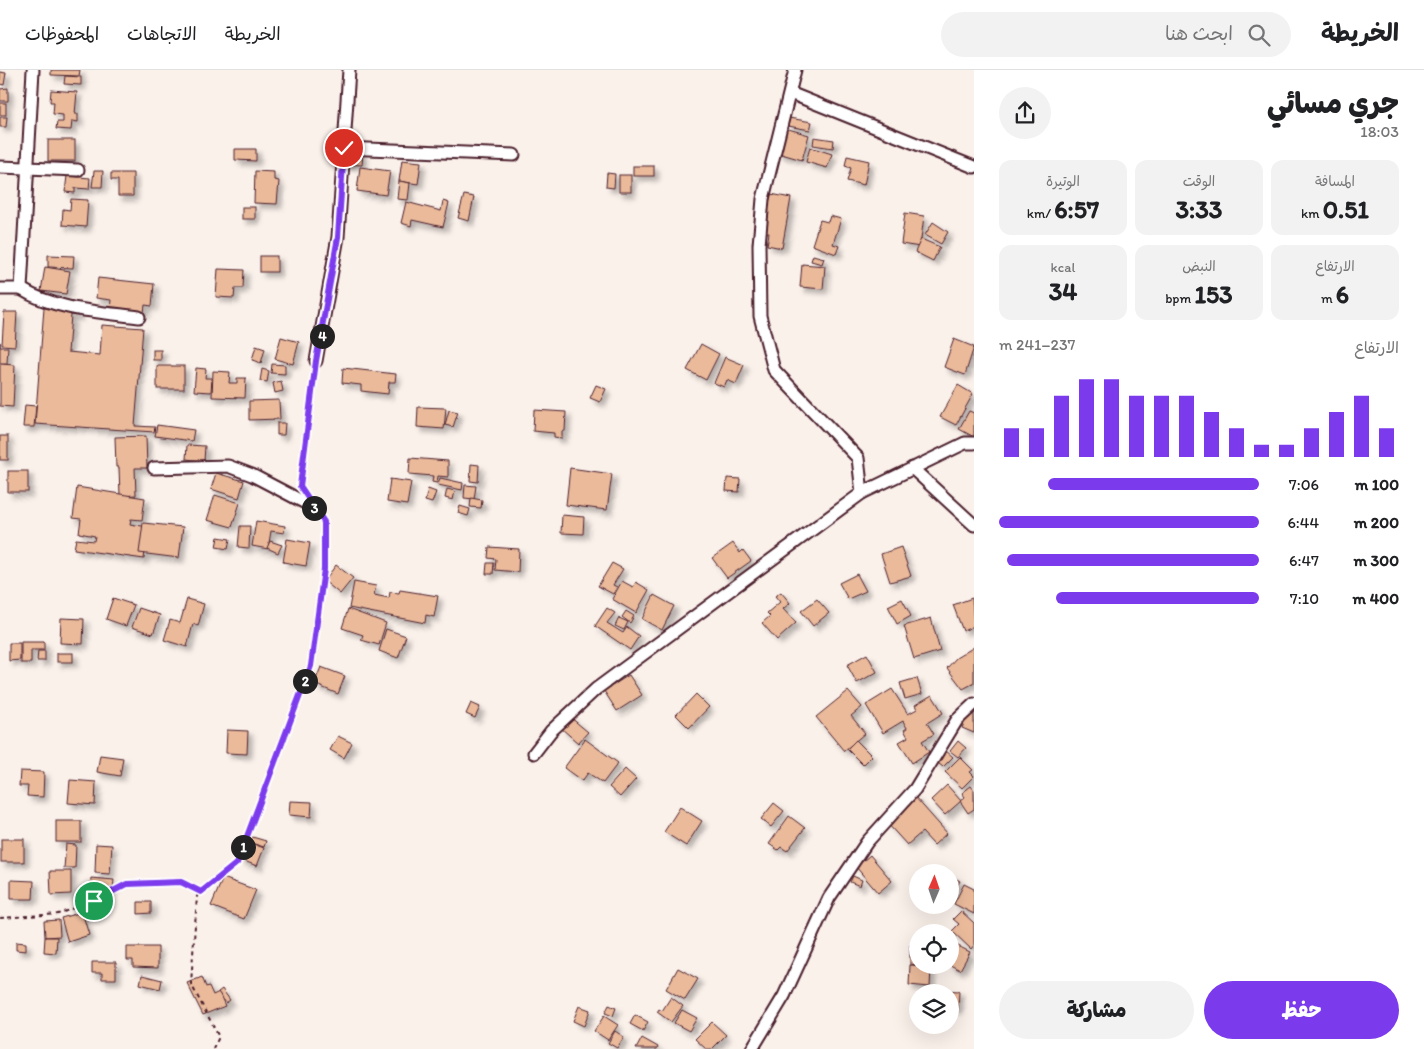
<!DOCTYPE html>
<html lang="ar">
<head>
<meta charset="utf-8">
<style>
	:root { --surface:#fff; --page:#f2f2f2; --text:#202124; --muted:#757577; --line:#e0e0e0; --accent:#7c3aed }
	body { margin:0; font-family:Itim,"Playpen Sans Arabic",sans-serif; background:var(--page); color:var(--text); direction:rtl; height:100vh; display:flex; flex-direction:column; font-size:19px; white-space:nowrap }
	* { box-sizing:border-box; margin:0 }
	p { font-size:16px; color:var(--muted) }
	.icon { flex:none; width:28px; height:28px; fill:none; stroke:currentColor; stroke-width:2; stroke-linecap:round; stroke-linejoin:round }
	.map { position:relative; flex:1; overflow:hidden; direction:ltr }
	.sheet { display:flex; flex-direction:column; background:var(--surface); width:450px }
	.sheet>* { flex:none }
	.needle { width:32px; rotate:2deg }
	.buttons { position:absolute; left:909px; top:794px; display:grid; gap:10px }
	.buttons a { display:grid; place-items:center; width:50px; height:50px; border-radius:50%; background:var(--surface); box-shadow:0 5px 20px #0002; font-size:25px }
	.pin { position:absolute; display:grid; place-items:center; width:42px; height:42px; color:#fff; margin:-21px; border:2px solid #fff; border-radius:50%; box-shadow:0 1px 5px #0007 }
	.km { position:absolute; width:25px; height:25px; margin:-12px; border-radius:50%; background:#222; color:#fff; font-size:14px; line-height:25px; text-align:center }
	.round { display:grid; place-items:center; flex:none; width:52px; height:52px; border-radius:26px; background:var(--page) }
	.headline { display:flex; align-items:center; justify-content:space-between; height:85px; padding:0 25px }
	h1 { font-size:28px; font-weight:800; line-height:38px }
	.stats { display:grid; grid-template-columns:repeat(3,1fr); gap:8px; height:85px; padding:5px 25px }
	.stats div { display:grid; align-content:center; border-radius:12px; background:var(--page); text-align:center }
	.stats b { font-size:25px; font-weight:800 }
	.stats small { font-size:14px; font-weight:400 }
	.stats p { font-size:14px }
	.chart { height:140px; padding:10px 25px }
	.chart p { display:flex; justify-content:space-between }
	.chart svg { width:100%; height:90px; margin-top:5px; stroke:var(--accent); stroke-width:6 }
	.cta { display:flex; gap:10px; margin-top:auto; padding:10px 25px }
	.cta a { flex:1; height:58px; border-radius:30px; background:var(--accent); color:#fff; font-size:20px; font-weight:800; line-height:58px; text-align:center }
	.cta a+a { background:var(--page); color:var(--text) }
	ul { padding:0 25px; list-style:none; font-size:16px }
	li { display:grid; grid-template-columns:80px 60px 1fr; align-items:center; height:38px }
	li i { height:12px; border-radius:6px; background:var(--accent) }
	header { display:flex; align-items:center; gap:30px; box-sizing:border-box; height:70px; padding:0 25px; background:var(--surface); border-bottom:1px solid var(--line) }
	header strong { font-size:24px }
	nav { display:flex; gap:28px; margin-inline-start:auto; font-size:18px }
	.search { width:350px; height:45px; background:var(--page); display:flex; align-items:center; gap:12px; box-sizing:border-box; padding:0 18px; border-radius:28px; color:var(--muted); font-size:19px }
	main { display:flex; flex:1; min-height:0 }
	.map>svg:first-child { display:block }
	.building { fill:#eaba9b; stroke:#4a1f2b; filter:url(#shadow) }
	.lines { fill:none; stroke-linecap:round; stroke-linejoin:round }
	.street-casing { stroke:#4a1f2b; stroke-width:15 }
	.path { stroke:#4a1f2b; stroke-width:2; stroke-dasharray:4 4; stroke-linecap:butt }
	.street { stroke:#fff; stroke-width:11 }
	.route-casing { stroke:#fff; stroke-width:10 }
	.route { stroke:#7c3aed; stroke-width:6 }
</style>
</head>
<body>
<header>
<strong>الخريطة</strong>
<div class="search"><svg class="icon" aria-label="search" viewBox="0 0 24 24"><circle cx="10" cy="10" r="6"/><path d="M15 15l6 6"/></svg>ابحث هنا</div>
<nav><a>الخريطة</a><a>الاتجاهات</a><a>المحفوظات</a></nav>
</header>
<main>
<section class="sheet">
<div class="headline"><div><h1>جري مسائي</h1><p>18:03</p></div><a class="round"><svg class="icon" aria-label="share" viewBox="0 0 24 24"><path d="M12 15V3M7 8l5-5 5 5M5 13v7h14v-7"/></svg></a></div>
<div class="stats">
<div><p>المسافة</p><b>0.51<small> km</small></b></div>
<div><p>الوقت</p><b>3:33</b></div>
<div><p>الوتيرة</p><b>6:57<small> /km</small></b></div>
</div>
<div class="stats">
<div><p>الارتفاع</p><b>6<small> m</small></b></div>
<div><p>النبض</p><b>153<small> bpm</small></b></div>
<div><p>kcal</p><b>34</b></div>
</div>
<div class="chart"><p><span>الارتفاع</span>237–241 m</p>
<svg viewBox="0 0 160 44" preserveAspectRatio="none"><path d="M5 44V30M15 44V30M25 44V14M35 44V6M45 44V6M55 44V14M65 44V14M75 44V14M85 44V22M95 44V30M105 44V38M115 44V38M125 44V30M135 44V22M145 44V14M155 44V30"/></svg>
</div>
<ul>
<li><b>100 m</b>7:06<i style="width:81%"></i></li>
<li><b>200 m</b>6:44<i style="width:100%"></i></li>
<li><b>300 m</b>6:47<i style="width:97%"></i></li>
<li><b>400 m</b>7:10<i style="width:78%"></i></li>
</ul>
<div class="cta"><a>حفظ</a><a>مشاركة</a></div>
</section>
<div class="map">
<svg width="974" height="979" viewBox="0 0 974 979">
	<defs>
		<filter id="shadow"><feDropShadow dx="4.5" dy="4.5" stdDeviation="2.5" flood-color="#0004"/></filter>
	</defs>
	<rect width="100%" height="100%" fill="#fbf1eb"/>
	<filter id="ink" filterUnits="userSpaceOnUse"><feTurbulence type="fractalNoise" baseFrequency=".02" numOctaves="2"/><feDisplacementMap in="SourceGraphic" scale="10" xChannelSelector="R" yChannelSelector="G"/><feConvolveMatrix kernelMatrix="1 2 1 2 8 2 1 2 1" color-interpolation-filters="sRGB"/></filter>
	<g filter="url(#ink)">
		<!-- building -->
		<g class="building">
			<polygon points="51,0 80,0 79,6 51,5"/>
			<polygon points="0,2 6,3 4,15 0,14"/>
			<polygon points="65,6 81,7 81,15 64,14"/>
			<polygon points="8,18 8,31 0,31 0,19"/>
			<polygon points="51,20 77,22 75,44 78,44 78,52 72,51 71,60 56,59 57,52 63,52 63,45 53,44 54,32 50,32"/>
			<rect x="0" y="33" width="6" height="12"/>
			<polygon points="0,47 7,47 6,57 0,57"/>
			<polygon points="789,48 812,52 810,60 788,56"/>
			<polygon points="785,58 809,65 802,90 778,83"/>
			<polygon points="814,67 834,70 833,78 813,75"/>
			<rect x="48" y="70" width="27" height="21"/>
			<polygon points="810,77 832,84 827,98 806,92"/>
			<polygon points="235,79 256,79 256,91 235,90"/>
			<polygon points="345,83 363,84 362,95 344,94"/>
			<polygon points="847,86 869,91 864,115 847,111 851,98 845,96"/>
			<polygon points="402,90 421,92 418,114 399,111"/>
			<rect x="633" y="96" width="21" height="10"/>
			<polygon points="360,97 390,101 386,125 357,121"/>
			<polygon points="94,101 103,101 102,117 92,117"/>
			<polygon points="255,101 274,102 274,110 279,111 277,134 254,133"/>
			<polygon points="111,103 133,103 133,126 118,126 118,110 111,110"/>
			<polygon points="607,103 615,104 614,118 606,117"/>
			<rect x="619" y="105" width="12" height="17"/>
			<polygon points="67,106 90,108 89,119 75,118 75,123 65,122"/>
			<polygon points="399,111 410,113 408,130 397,129"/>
			<polygon points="771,124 791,128 782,178 767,175 769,163 763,162"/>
			<polygon points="464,125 474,127 469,151 458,148"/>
			<polygon points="71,129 88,130 86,157 62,155 63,139 70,140"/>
			<polygon points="443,131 449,133 443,157 412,150 411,156 401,153 406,132 441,141"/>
			<rect x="242" y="137" width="13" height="12"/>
			<polygon points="905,143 924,146 920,177 901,174"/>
			<polygon points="830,146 841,149 833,174 839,176 836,184 812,175 820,150 828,152"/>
			<polygon points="933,152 948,162 941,174 925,165"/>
			<polygon points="921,169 940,177 933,191 915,182"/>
			<polygon points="48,185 74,186 73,198 48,197"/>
			<polygon points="813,185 824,188 822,194 811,191"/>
			<rect x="260" y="186" width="17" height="16"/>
			<polygon points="802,194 825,196 823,219 800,217"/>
			<polygon points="45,197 70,201 66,224 41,221"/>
			<polygon points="218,199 244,200 243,218 235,218 234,228 216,227"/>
			<polygon points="98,208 154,214 152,236 145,235 144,243 110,240 111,230 96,228"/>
			<polygon points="44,238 78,241 78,246 71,245 68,282 100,285 102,255 143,258 135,356 155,357 154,362 35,354"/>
			<polygon points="4,242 17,242 15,276 2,275"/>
			<polygon points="281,267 299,272 293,294 275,289"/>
			<polygon points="954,269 974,277 965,305 944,297"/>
			<polygon points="0,272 0,277 8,277 7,293 0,293"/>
			<polygon points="701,274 719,284 706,310 687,300"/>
			<polygon points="256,276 265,279 261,293 252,290"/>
			<rect x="153" y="280" width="8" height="10"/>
			<polygon points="725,287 744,295 736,314 727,310 724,317 714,313"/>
			<polygon points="0,294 15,295 13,337 0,336"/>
			<polygon points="272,294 285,295 285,304 271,303"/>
			<rect x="157" y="296" width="27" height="23"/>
			<polygon points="196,298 206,299 205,308 212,308 211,322 194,321"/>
			<polygon points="343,298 396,304 395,312 389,312 388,324 361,321 361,315 342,313"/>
			<polygon points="262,299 269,301 267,312 260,311"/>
			<polygon points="213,301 230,302 229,313 237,313 237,308 246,308 245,328 212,327"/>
			<polygon points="281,311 283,321 275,323 273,313"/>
			<polygon points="596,315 606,319 600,332 590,328"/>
			<polygon points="958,315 973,324 956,355 940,347"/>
			<polygon points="279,330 280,349 249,350 249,331"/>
			<polygon points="25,335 36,336 34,357 23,357"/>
			<polygon points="418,337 446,338 444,359 417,357"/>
			<polygon points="449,340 458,342 453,357 445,355"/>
			<polygon points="534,340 566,342 565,361 562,361 562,368 554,367 554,363 533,361"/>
			<polygon points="969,341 974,343 974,367 959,359"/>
			<polygon points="277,353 285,353 284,365 277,365"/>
			<polygon points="157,355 194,360 192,371 155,366"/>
			<rect x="0" y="366" width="8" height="24"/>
			<polygon points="146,366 147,398 135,398 136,425 120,426 119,397 116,397 115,367"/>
			<polygon points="187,375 205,376 204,391 186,389"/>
			<polygon points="410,388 448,391 448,407 438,406 437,413 432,412 433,406 409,404"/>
			<polygon points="471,394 479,395 478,412 470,411"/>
			<polygon points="570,398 612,404 607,440 566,435"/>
			<rect x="8" y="401" width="20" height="21"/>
			<polygon points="216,403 244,411 239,428 211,419"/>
			<polygon points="440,408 463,413 462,420 438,415"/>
			<polygon points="727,408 740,409 739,422 726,421"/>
			<polygon points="390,409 411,412 407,435 387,432"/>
			<polygon points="465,415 476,416 474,429 464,428"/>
			<polygon points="77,417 145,428 142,450 131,449 130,454 148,457 144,489 74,479 76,469 94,471 95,466 79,463 81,449 73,448"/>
			<polygon points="428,419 436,422 432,433 425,431"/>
			<polygon points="447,419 455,421 453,430 445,428"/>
			<polygon points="215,425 240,433 232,457 207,450"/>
			<polygon points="471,428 482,430 481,438 470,437"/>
			<polygon points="460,436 470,439 468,446 458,443"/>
			<polygon points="562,445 584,447 583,464 561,463"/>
			<polygon points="256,451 285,456 284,463 271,461 268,479 252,476"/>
			<polygon points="143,453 183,457 179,488 139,483"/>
			<polygon points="240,456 250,456 249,478 238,477"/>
			<polygon points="218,467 230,469 228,479 216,477"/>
			<polygon points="287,469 310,473 306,496 283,492"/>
			<polygon points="270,471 282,475 278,483 267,478"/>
			<polygon points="733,473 740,483 743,480 751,491 727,508 712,488"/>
			<polygon points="489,477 519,479 518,502 495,500 496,489 488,488"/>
			<polygon points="901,477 911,506 890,512 881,484"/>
			<polygon points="487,493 494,493 493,504 486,504"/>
			<polygon points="612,493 623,499 613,515 617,517 613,524 598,516"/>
			<polygon points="336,495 353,508 340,524 324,511"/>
			<polygon points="857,504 866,521 848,529 839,513"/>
			<polygon points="622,511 633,517 636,512 649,520 636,543 612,529"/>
			<polygon points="354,512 376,516 374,525 389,528 390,522 399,523 400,520 438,526 434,547 426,545 425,553 349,538"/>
			<polygon points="781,522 790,533 783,539 796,553 777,570 762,553 770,546 767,543 780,532 775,526"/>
			<polygon points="654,525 674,536 662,560 642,549"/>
			<polygon points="113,528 134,535 126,556 106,549"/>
			<polygon points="972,528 974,556 963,561 953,535"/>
			<polygon points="187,529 204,534 198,556 193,554 187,577 164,570 170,550 180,553"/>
			<polygon points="817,529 829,543 813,556 801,541"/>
			<polygon points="902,529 911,546 897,554 888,536"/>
			<polygon points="139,538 160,545 153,564 132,557"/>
			<polygon points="607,538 615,543 607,553 623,563 627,557 639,566 630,580 595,556"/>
			<polygon points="348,539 386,553 379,575 361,570 363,565 342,558"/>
			<polygon points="626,541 634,546 630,553 622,547"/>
			<polygon points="61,548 84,549 83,574 60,573"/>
			<polygon points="619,548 628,552 624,560 615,556"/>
			<polygon points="931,548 940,581 914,589 904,556"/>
			<polygon points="386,559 406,566 398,588 379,581"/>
			<polygon points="21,572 44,572 44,580 31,580 31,593 21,593"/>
			<polygon points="9,573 20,573 20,590 9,591"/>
			<polygon points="974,577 974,613 963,619 947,598 956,588"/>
			<polygon points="38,581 45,581 45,591 37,591"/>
			<rect x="57" y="583" width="16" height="9"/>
			<polygon points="867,584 877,602 857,613 847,595"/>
			<polygon points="321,597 345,606 338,624 314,614"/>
			<polygon points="629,605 642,625 617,641 604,621"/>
			<polygon points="917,608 922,624 905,629 900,613"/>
			<polygon points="892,619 908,644 917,639 915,635 932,625 943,643 927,653 934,664 922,671 929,682 912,693 899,672 908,667 904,660 907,658 903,651 883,663 866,635"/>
			<polygon points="848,621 862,637 851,646 865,663 844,681 816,647"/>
			<polygon points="696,624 709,637 689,658 676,645"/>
			<polygon points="471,633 480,637 475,648 466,644"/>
			<polygon points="971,638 974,640 974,663 962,658"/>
			<polygon points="570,647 588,662 578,673 561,658"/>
			<polygon points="227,660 248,661 247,684 226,683"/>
			<polygon points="338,666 352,673 344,688 330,680"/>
			<polygon points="585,669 618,693 603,713 588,703 582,711 564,698"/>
			<polygon points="856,670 872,686 863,695 847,679"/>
			<polygon points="958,671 966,678 958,687 950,681"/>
			<polygon points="944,679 953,687 943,697 934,690"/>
			<polygon points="100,685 123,688 120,706 97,702"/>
			<polygon points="960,687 973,700 970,702 974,706 962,718 945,702"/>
			<polygon points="625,699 636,709 620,727 609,717"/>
			<polygon points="20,701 44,702 43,727 27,726 28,716 19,716"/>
			<polygon points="70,710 96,712 95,735 68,733"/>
			<polygon points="947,715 961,731 945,745 931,730"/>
			<polygon points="971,716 974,720 974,739 968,743 960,731 965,727 962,723"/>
			<polygon points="915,727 947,763 934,775 922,762 907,775 887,753"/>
			<polygon points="290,731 312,732 311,747 289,745"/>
			<polygon points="774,733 784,741 771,757 761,749"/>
			<polygon points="680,737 702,751 686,776 664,762"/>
			<polygon points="789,746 805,758 787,781 781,777 778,780 769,774"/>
			<rect x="56" y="751" width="25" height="21"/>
			<polygon points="249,766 266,771 264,777 248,772"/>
			<rect x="1" y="769" width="23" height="23"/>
			<polygon points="245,771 264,778 257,796 239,789"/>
			<polygon points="66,774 76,775 75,798 64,798"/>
			<polygon points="96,774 112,775 110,804 95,803"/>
			<polygon points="870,785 892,811 878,823 856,797"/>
			<polygon points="50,801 71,801 71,824 51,825"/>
			<polygon points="950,805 960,811 950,828"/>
			<polygon points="853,806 862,810 860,816 850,812"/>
			<polygon points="91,808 114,810 113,819 90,817"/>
			<polygon points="223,808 256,820 244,849 211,836"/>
			<polygon points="11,810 34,811 33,829 11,829"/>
			<polygon points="964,814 974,819 974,844 954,834"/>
			<polygon points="138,832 151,832 151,843 138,844"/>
			<polygon points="961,841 974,853 974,875 971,879 952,861 959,854 953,849"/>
			<polygon points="82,842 89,865 68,872 61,848"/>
			<polygon points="59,850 60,866 45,867 44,851"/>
			<polygon points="45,867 57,867 56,883 44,882"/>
			<polygon points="16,872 26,873 26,881 16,880"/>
			<polygon points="910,875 918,875 918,895 910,894"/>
			<polygon points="956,875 970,882 960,900 950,895 950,885"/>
			<polygon points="127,877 158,877 158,898 133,897 133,890 127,890"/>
			<polygon points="92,892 116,892 116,909 102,909 102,903 92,903"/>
			<polygon points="910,895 931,896 930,917 909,915"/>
			<polygon points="678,898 698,909 685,930 666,919"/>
			<polygon points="142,905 162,910 160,919 140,914"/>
			<polygon points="202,907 206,917 209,916 213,925 219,922 225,936 203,945 187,913"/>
			<polygon points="222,919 230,930 226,933 218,922"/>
			<polygon points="942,920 959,921 958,939 950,939 950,922 942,922"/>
			<polygon points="671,927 683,936 671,952 657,942 659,939 662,941"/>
			<polygon points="609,935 616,938 613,946 605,943"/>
			<polygon points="579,936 590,940 584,956 573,951"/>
			<polygon points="682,940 697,948 689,961 674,953"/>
			<polygon points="635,945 648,952 643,961 630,954"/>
			<polygon points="604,946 618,955 608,970 594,961"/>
			<polygon points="712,952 726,965 712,979 706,979 695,969"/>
			<polygon points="615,961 624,967 617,978 608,973"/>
			<polygon points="642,968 658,977 657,979 636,979"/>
		</g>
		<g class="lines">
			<!-- street casing -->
			<g class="street-casing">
				<g id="street">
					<polyline points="790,23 974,97"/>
					<polyline points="344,78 514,85"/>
					<polyline points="0,97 78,100"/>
					<polyline points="0,219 21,219 33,0"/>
					<path d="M 21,219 C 55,240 100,242 139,247"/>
					<polyline points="316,291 338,167 349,0"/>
					<polyline points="154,398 228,396 252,405 315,438"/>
					<polyline points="912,398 974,455"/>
					<polyline points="862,423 965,373 974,373"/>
					<polyline points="534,683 551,661 596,619 862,423 858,388 774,300 760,246 759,175 763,129 795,0"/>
					<polyline points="752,979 784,926 829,828 867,772 915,719 957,650 974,634"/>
				</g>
			</g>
			<!-- path -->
			<g class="path">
				<polyline points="301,417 315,303"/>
				<polyline points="0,848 58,844 93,831 127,814 181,812 201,822"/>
				<polyline points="213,979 219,967 191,914 197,826 237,793 311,596 324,499 323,452 321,448"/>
			</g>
			<!-- street -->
			<use href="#street" class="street"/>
		</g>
	</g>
	<g class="lines" filter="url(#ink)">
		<!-- route casing -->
		<g class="route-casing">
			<polyline id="route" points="94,831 127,814 181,812 201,822 237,793 311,596 324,499 324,452 300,416 316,291 338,167 344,78"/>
		</g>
		<!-- route -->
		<use href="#route" class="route"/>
	</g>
</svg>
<div class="buttons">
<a><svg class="needle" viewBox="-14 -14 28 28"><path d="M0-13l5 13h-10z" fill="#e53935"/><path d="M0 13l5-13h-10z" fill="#757577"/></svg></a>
<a><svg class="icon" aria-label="locate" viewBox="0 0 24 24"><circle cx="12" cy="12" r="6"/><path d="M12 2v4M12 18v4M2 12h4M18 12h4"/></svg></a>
<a><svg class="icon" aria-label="layers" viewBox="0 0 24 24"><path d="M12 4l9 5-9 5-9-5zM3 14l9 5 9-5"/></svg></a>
</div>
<div class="pin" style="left:94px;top:831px;background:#1e9e55"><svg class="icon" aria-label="arrive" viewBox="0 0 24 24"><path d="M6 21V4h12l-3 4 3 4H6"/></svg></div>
<div class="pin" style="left:344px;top:78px;background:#d93025"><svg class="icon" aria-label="check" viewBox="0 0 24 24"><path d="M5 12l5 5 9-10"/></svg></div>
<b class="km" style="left:243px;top:777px">1</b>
<b class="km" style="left:305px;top:611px">2</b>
<b class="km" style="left:314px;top:438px">3</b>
<b class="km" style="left:322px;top:266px">4</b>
</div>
</main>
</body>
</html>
